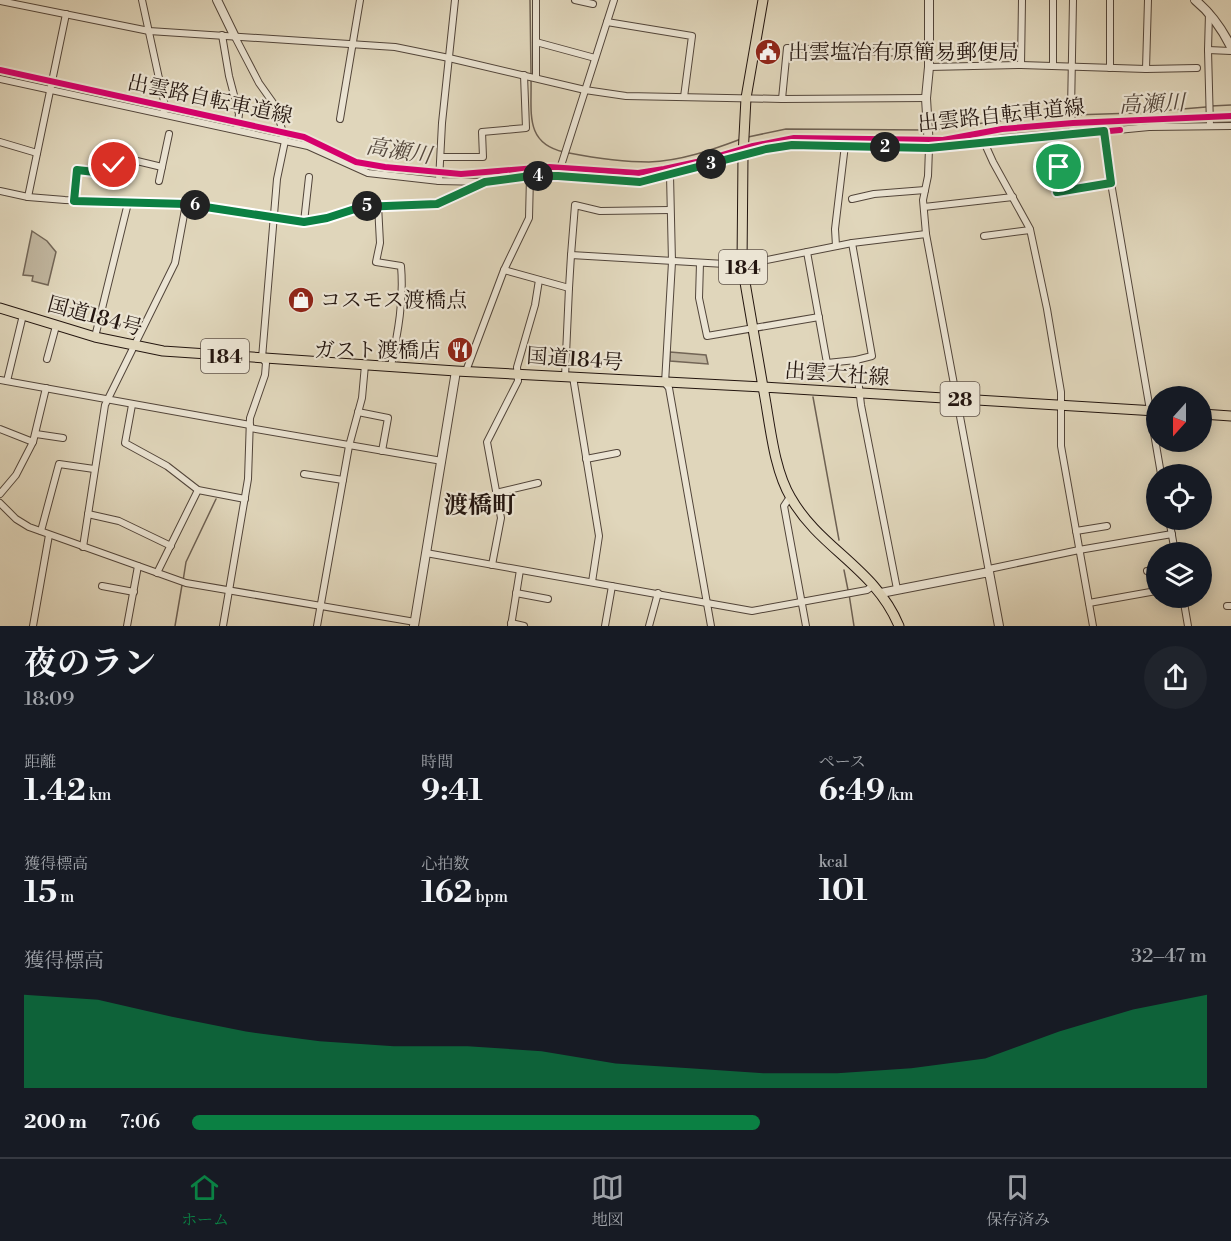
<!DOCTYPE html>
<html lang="ja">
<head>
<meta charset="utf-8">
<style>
	:root { --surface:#171b24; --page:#20242c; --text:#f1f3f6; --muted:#9ea1a6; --line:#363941; --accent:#0b8043 }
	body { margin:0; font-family:"Libre Bodoni","Noto Serif JP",serif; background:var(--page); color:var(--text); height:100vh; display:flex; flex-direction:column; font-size:22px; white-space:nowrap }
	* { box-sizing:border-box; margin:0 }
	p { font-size:20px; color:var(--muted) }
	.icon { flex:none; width:33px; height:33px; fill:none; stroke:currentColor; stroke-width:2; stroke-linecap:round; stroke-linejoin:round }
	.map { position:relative; height:626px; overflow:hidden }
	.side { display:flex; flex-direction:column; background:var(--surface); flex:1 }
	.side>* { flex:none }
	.needle { width:39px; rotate:201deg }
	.fabs { position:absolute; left:1146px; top:386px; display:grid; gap:12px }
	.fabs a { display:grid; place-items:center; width:66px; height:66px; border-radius:50%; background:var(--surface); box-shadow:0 3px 15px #0003; font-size:30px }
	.pin { position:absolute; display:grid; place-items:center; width:51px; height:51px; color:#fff; margin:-26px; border:3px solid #fff; border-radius:50%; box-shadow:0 2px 6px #0007 }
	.km { position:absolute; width:30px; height:30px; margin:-15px; border-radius:50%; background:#222; color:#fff; font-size:16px; line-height:30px; text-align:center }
	.round { display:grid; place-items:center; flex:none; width:63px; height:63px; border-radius:32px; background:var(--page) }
	.headline { display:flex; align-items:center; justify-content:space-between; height:102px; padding:0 24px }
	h1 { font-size:33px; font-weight:700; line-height:45px }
	.metrics { display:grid; grid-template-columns:repeat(3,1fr); gap:9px; height:102px; padding:6px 24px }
	.metrics div { display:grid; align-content:center }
	.metrics b { font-size:30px; font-weight:700 }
	.metrics small { font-size:16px; font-weight:400 }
	.metrics p { font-size:16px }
	.chart { height:168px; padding:12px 24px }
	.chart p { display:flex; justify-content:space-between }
	.chart svg { width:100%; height:108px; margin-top:6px; fill:var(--accent); opacity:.7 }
	ul { padding:0 24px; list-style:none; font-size:20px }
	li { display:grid; grid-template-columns:96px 72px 1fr; align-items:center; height:45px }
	li i { height:15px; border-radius:8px; background:var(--accent) }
	.tab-bar { display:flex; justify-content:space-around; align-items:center; height:84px; border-top:2px solid var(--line); background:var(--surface); font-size:16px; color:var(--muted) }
	.tab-bar a { display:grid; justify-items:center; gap:3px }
	.tab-bar .active { color:var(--accent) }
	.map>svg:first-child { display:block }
	.green { fill:#c0b59e; stroke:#726556; stroke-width:1.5 }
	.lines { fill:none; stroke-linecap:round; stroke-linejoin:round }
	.stream { stroke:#6e6153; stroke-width:1.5 }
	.river { stroke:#a09481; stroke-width:10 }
	.minor-casing { stroke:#52453a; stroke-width:8 }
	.tertiary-casing { stroke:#52453a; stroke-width:10 }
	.primary-casing { stroke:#23150f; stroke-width:11 }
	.trunk-casing { stroke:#23150f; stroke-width:11 }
	.minor { stroke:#ebe4d3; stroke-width:6 }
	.tertiary { stroke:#ebe4d3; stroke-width:8 }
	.primary { stroke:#e0d6bb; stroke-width:9 }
	.trunk { stroke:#e0d6bb; stroke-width:9 }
	.cycleway-casing { stroke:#ebe4d3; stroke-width:10 }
	.cycleway { stroke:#d6006c; stroke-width:6 }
	.route-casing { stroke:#fff; stroke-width:12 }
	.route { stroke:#0b8043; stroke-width:8 }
	.labels { text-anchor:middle; stroke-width:4.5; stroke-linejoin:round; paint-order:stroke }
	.shield { fill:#ebe4d3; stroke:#5f534a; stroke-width:1.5 }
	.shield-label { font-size:20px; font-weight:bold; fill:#23150f }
	.poi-label { font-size:21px; fill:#23150f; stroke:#ebe4d3; text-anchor:start }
	.street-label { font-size:21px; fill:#23150f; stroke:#ebe4d3 }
	.water-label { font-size:22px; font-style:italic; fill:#55483d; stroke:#ebe4d3 }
	.quarter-label { font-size:24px; font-weight:bold; fill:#23150f; stroke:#ebe4d3 }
</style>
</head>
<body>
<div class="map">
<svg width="1231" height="626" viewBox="0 0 1231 626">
	<rect width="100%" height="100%" fill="#e0d6bb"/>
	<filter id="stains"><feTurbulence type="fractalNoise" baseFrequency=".00333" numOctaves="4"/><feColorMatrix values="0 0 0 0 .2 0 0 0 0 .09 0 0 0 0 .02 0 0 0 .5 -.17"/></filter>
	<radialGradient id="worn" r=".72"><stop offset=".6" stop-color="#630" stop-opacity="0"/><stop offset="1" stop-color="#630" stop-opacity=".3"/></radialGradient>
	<!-- green -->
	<g class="green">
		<polygon points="32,231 47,241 56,252 48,285 32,281 33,276 23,275"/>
		<polygon points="670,352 706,355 708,364 670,361"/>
	</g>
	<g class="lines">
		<!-- stream -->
		<g class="stream">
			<polyline points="530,0 531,74"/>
			<path d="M 531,79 C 532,112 524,143 564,152"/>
			<polyline points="1211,106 1231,105"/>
			<polyline points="1073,115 1135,113 1206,107"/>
			<polyline points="930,130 1022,118 1068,115"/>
			<polyline points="748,137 786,129 925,130"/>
			<path d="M 569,153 C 595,158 622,162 649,162 C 680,161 712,150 741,139"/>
			<polyline points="813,397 839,540"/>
			<polyline points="844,570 848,590"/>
			<polyline points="183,581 186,562 216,499"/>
			<polyline points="849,594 854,626"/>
			<polyline points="175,626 182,585"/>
		</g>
		<!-- river -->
		<g class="river">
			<polyline points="0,73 291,138 321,148 353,164 373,170 432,176 464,178 564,171 638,176 681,168"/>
			<path d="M 762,147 C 772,145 783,142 793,141 C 836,136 879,147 921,145 C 950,144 978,135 1007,132 C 1082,124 1156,120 1231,120"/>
		</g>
		<!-- minor casing -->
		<g class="minor-casing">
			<g id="minor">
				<polyline points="142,0 165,106 163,114"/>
				<polyline points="575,0 593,4"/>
				<polyline points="0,1 149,31 395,47 449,58 585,90 626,96 782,99 926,98"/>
				<polyline points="1209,13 1208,50 1210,126"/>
				<polyline points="607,22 692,36 684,97"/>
				<polyline points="222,35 229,76 239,114 237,130"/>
				<polyline points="536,42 595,58"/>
				<polyline points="1208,50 1231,51"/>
				<polyline points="1021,65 1022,0"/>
				<polyline points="1053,66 1053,0"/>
				<polyline points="929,67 1021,65 1146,69 1197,68"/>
				<polyline points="1110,68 1110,0"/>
				<polyline points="1146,69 1148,0"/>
				<polyline points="536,78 536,0"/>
				<polyline points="0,79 308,146 368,173 439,181 485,182 530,176 558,175 640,182 766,149 792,145 929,148 1149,127 1231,126"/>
				<polyline points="782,99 787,48 929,54"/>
				<polyline points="340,119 360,0"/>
				<polyline points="1104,131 1111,183 1161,474"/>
				<polyline points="1073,134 1071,111 1073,0"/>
				<polyline points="0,142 37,153"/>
				<polyline points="984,142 993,162 1030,229 1047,309 1061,392 1061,446 1093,626"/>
				<polyline points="929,148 928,176 923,200 926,234 989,572"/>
				<polyline points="441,157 483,157 482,132 526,128 524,75"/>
				<polyline points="1059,167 1057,192 1111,183"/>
				<polyline points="558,175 614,0"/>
				<polyline points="670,175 672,262 665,383 669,388 711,626"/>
				<polyline points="159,181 169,134"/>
				<polyline points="439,181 442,123 455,0"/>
				<polyline points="0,191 28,197 65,200 186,204 304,222 327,218 361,207 437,204 481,183"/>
				<polyline points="28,197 66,14"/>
				<polyline points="852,199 874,194 925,190"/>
				<polyline points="74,201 77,170 112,174 114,165 137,161 162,167"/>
				<path d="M 378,205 L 380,243 L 376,262 L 401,266 C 404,300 398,332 391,366"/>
				<polyline points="924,207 1013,197"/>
				<polyline points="304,222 309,177"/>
				<polyline points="984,236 1030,230"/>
				<polyline points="836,246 835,229 845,145"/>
				<polyline points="807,252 827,363 856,360 872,356 852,243"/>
				<polyline points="571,255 575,205 600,211 670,210"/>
				<polyline points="700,263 699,298 707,336 819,317"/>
				<polyline points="504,270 569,288 571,255 742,265 852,243 926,234"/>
				<polyline points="95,337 128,203"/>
				<polyline points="47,359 56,326"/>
				<polyline points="856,360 861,405 897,589"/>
				<polyline points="466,371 504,270 529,218 530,176"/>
				<polyline points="565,377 569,288"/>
				<polyline points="573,377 599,536 592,582"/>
				<polyline points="0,380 250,425"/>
				<polyline points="7,381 23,315"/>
				<polyline points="132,405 125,443 167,466 198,490 245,499"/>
				<polyline points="358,412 388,418 382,451"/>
				<polyline points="250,428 442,461"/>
				<polyline points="0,429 33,442"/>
				<polyline points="36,434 63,438"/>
				<polyline points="586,459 617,453"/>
				<polyline points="304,474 343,480"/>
				<polyline points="496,493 538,483"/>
				<polyline points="0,494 16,475 33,442 46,388"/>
				<polyline points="790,497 784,506 806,626"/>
				<polyline points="0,503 16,519 29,527 186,583 415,622"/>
				<polyline points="88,514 119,521 171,546"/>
				<polyline points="1169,519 1175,552"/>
				<polyline points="41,531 59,464 94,469"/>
				<polyline points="1076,531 1107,526"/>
				<polyline points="83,547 105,405 175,263 186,204"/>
				<polyline points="426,553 752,611 867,590 874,585"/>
				<polyline points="492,565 501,518 487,442 518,381 517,367 535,305 539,280"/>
				<polyline points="989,569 1079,550 1172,534"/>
				<polyline points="1147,571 1156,569"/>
				<polyline points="157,573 198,490"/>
				<polyline points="102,586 134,592"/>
				<polyline points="516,593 548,599"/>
				<polyline points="1183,597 1188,626"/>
				<polyline points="1089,603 1156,591"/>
				<polyline points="1227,606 1231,606"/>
				<polyline points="511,623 524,626"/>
				<polyline points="33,626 49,535"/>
				<polyline points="127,626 138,566"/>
				<polyline points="223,626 248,479 250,418 265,375 266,363 262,358 277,179 285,141 276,107 259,83 234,35"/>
				<polyline points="317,626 349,446 362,398 365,365"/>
				<polyline points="511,626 520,570"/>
				<polyline points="605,626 612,586"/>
				<polyline points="649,626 658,593"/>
			</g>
		</g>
		<!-- tertiary casing -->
		<g class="tertiary-casing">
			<g id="tertiary">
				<polyline points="217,0 234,35"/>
				<polyline points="929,0 929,67 926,98 929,148"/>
				<path d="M 1195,0 C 1211,13 1222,29 1231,47"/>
				<polyline points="881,593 989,572 999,626"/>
				<polyline points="414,626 456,371"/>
			</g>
		</g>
		<!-- primary casing -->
		<g class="primary-casing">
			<g id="primary">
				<polyline points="1202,414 1231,416"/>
				<path d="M 899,626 C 875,568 820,549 791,498 C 773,468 770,422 763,387 L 1156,411"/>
			</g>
		</g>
		<!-- trunk casing -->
		<g class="trunk-casing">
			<polyline id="trunk" points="0,308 95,337 163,351 456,371 763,387 742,265 743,156 746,98 763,0"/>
		</g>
		<!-- minor -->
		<use href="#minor" class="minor"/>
		<!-- tertiary -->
		<use href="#tertiary" class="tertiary"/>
		<!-- primary -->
		<use href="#primary" class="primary"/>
		<!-- trunk -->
		<use href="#trunk" class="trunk"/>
		<!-- cycleway casing -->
		<g class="cycleway-casing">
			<g id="cycleway">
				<polyline points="0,70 304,137 356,162 385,167 461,174 549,167 638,173 664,169 706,160 753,146 794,138 943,140 1002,129 1073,123 1231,116"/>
				<polyline points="971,144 1120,130"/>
			</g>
		</g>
		<!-- cycleway -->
		<use href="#cycleway" class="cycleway"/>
	</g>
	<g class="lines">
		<!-- route casing -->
		<g class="route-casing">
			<polyline id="route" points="114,165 112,174 77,170 74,201 186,204 304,222 327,218 361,207 437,204 485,182 530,176 558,176 640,182 766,149 792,145 929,148 1104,131 1111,183 1057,192 1059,167"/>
		</g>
		<!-- route -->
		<use href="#route" class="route"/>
	</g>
	<!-- icons -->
	<defs>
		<g id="civic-disc" transform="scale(1.35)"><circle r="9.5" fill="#8f2418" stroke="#ebe4d3"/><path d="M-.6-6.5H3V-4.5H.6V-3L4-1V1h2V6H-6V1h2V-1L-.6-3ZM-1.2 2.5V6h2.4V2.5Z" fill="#fff"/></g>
		<g id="shop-disc" transform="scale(1.35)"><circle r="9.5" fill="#8f2418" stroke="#ebe4d3"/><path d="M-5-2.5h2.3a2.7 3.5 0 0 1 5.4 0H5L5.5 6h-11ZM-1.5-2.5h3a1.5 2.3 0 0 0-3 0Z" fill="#fff"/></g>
		<g id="restaurant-disc" transform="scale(1.35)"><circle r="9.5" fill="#8f2418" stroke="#ebe4d3"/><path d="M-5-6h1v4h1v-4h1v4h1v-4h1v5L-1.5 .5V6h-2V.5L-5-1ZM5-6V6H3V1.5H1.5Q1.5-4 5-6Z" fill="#fff"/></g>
	</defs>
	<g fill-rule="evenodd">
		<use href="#civic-disc" x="768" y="52"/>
		<use href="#shop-disc" x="301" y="300"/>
		<use href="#restaurant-disc" x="460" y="350"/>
	</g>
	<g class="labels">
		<!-- shield labels -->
		<g class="shield">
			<rect x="719" y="250" width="48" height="34" rx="4.5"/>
			<rect x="201" y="339" width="48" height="34" rx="4.5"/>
			<rect x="940.5" y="382" width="39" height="34" rx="4.5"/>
		</g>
		<g class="shield-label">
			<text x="743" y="274">184</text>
			<text x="225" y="363">184</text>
			<text x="960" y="406">28</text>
		</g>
		<!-- poi labels -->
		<g class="poi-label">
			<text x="788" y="59">出雲塩冶有原簡易郵便局</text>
			<text x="320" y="307">コスモス渡橋点</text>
			<text x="440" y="357" text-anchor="end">ガスト渡橋店</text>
		</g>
		<!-- street labels -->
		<g class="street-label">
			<text transform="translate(210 99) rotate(12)" y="7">出雲路自転車道線</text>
			<text transform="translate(1001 115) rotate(-6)" y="7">出雲路自転車道線</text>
			<text transform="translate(95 316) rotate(15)" y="7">国道184号</text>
			<text transform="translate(575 359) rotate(4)" y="7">国道184号</text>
			<text transform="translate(837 374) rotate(4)" y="7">出雲大社線</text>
		</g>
		<!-- water labels -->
		<g class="water-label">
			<text transform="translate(1152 103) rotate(-2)" y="8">高瀬川</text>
			<text transform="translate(399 150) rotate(9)" y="8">高瀬川</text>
		</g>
		<!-- quarter labels -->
		<g class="quarter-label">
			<text x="480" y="513">渡橋町</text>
		</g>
	</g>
	<rect width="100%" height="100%" filter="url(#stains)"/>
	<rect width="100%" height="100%" fill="url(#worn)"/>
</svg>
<div class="fabs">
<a><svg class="needle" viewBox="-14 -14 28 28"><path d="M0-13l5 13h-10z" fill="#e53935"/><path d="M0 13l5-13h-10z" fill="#9ea1a6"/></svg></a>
<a><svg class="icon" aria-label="locate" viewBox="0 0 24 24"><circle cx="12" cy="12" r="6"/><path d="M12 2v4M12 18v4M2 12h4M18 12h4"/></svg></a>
<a><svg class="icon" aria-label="layers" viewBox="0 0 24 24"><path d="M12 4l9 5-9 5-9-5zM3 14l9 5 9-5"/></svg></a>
</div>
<div class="pin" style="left:1059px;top:167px;background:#1e9e55"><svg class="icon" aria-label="arrive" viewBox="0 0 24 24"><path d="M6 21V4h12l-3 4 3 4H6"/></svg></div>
<div class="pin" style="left:114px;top:165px;background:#d93025"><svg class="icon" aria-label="check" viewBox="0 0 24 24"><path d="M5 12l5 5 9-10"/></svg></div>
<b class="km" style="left:885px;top:147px">2</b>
<b class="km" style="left:711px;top:164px">3</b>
<b class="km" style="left:538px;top:176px">4</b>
<b class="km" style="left:367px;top:206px">5</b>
<b class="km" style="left:195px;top:205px">6</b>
</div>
<section class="side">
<div class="headline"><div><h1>夜のラン</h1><p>18:09</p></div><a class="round"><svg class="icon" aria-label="share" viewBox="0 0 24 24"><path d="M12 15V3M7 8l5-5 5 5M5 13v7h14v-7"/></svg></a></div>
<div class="metrics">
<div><p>距離</p><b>1.42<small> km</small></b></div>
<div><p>時間</p><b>9:41</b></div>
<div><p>ペース</p><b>6:49<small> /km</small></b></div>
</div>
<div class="metrics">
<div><p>獲得標高</p><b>15<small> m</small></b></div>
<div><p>心拍数</p><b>162<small> bpm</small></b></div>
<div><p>kcal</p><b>101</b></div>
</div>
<div class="chart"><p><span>獲得標高</span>32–47 m</p>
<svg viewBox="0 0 160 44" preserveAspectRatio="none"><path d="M0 44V6L10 8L20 15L30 21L40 25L50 27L60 27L70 29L80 34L90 36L100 38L110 38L120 36L130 32L140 21L150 12L160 6V44z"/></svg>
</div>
<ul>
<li><b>200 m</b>7:06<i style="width:56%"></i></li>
</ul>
</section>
<nav class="tab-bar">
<a class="active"><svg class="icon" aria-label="home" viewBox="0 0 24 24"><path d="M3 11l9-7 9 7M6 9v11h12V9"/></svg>ホーム</a>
<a><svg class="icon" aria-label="map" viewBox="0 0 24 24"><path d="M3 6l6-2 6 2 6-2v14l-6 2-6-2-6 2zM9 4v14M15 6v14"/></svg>地図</a>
<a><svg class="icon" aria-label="saved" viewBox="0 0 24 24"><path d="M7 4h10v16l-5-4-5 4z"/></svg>保存済み</a>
</nav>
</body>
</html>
